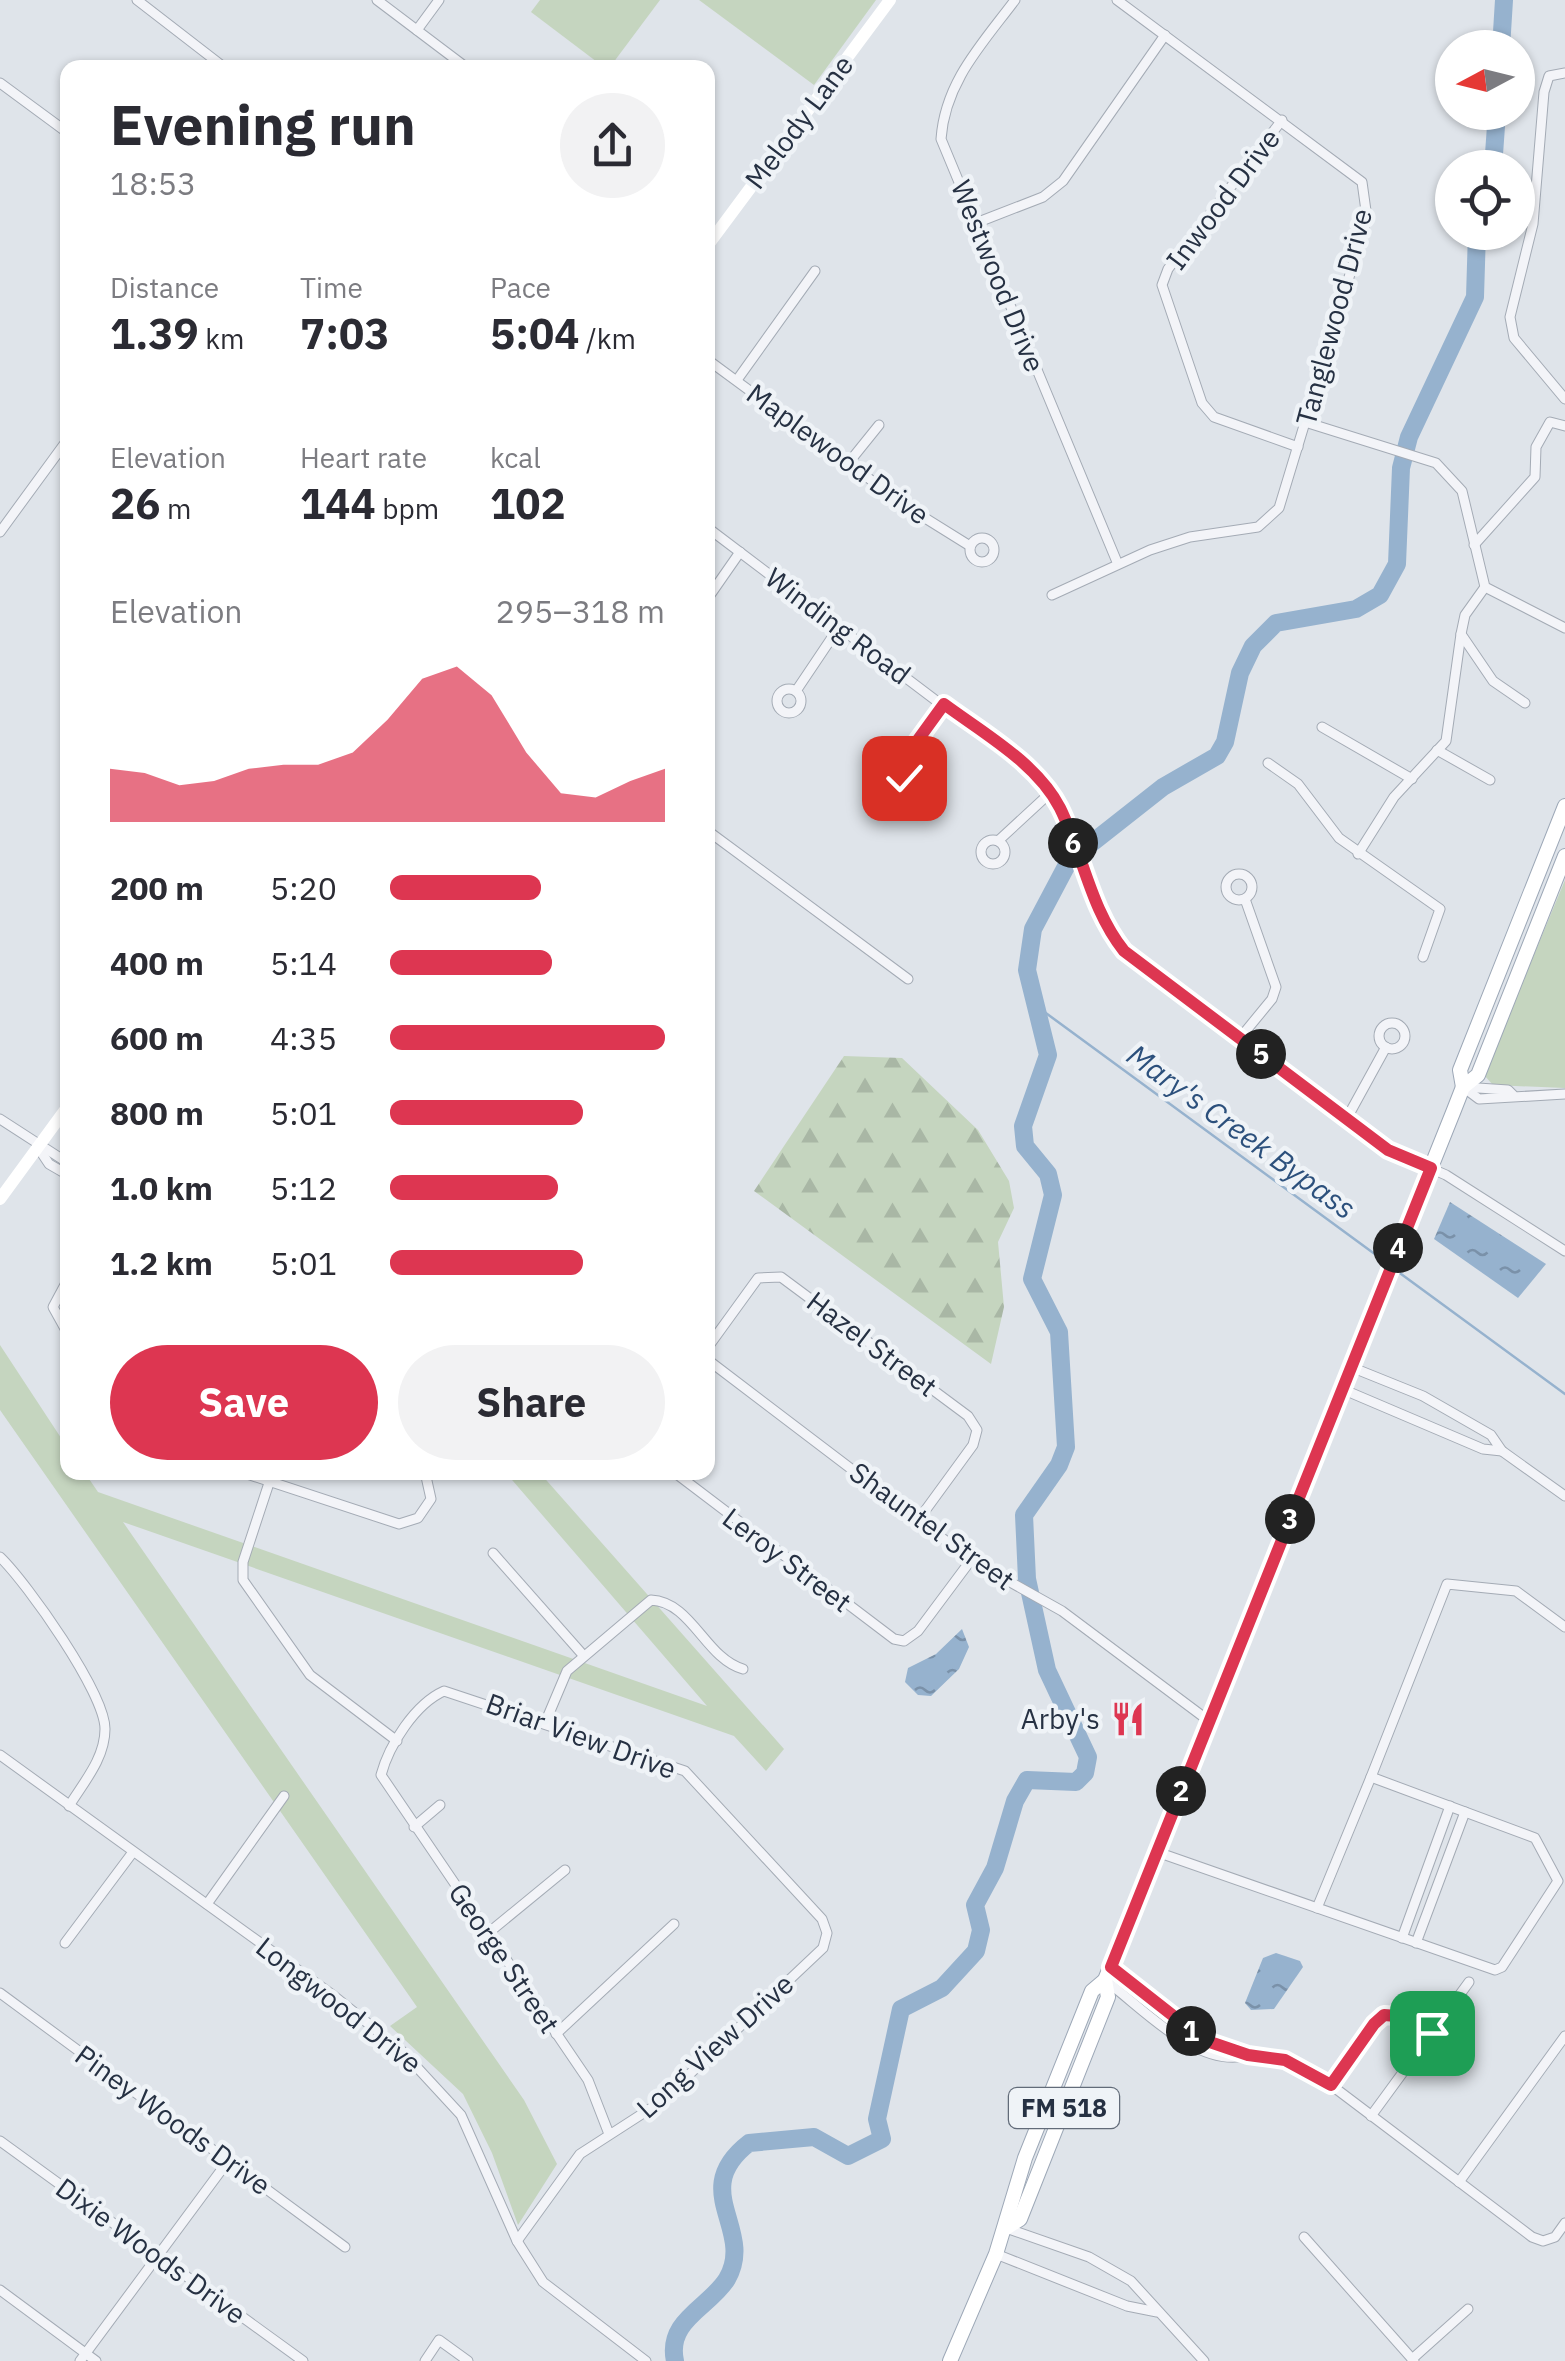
<!DOCTYPE html>
<html lang="en">
<head>
<meta charset="utf-8">
<style>
	:root { --surface:#fff; --page:#f2f2f3; --text:#2b2b33; --muted:#7c7c81; --accent:#dd3651 }
	body { margin:0; font-family:"IBM Plex Sans",sans-serif; background:var(--page); color:var(--text); height:100vh; display:flex; flex-direction:column; font-size:38px; white-space:nowrap }
	* { box-sizing:border-box; margin:0 }
	p { font-size:32px; color:var(--muted) }
	.icon { flex:none; width:55px; height:55px; fill:none; stroke:currentColor; stroke-width:2; stroke-linecap:round; stroke-linejoin:round }
	.map { position:relative; flex:1; overflow:hidden }
	.sheet { position:absolute; left:60px; top:60px; width:655px; height:1420px; display:flex; flex-direction:column; background:var(--surface); border-radius:20px; box-shadow:0 2px 8px #0004 }
	.sheet>* { flex:none }
	.needle { width:65px; rotate:263deg }
	.fabs { position:absolute; left:1435px; top:30px; display:grid; gap:20px }
	.fabs a { display:grid; place-items:center; width:100px; height:100px; border-radius:50%; background:var(--surface); box-shadow:0 2px 8px #0004; font-size:50px }
	.pin { position:absolute; display:grid; place-items:center; width:85px; height:85px; color:#fff; margin:-42px; border-radius:20px; box-shadow:0 5px 15px #0006 }
	.km { position:absolute; width:50px; height:50px; margin:-25px; border-radius:50%; background:#222; color:#fff; font-size:28px; line-height:50px; text-align:center }
	.round { display:grid; place-items:center; flex:none; width:105px; height:105px; border-radius:52px; background:var(--page) }
	.headline { display:flex; align-items:center; justify-content:space-between; height:170px; padding:0 50px }
	h1 { font-size:55px; font-weight:700; line-height:75px }
	.figures { display:grid; grid-template-columns:repeat(3,1fr); gap:15px; height:170px; padding:10px 50px }
	.figures div { display:grid; align-content:center }
	.figures b { font-size:42px; font-weight:700 }
	.figures small { font-size:28px; font-weight:400 }
	.figures p { font-size:28px }
	.chart { height:280px; padding:20px 50px }
	.chart p { display:flex; justify-content:space-between }
	.chart svg { width:100%; height:180px; margin-top:10px; fill:var(--accent); opacity:.7 }
	.cta { display:flex; gap:20px; margin-top:auto; padding:20px 50px }
	.cta a { flex:1; height:115px; border-radius:60px; background:var(--accent); color:#fff; font-size:40px; font-weight:700; line-height:115px; text-align:center }
	.cta a+a { background:var(--page); color:var(--text) }
	ul { padding:0 50px; list-style:none; font-size:32px }
	li { display:grid; grid-template-columns:160px 120px 1fr; align-items:center; height:75px }
	li i { height:25px; border-radius:12px; background:var(--accent) }
	.map>svg:first-child { display:block }
	.green { fill:#c5d5bf }
	.forest { fill:url(#forest-firs) }
	.water { fill:url(#water-ripples) }
	.lines { fill:none; stroke-linecap:round; stroke-linejoin:round }
	.stream { stroke:#96b2ce; stroke-width:2.5 }
	.river { stroke:#96b2ce; stroke-width:18 }
	.street-casing { stroke:#a4abb5; stroke-width:11 }
	.primary-casing { stroke:#9da8b7; stroke-width:16 }
	.street { stroke:#f3f4f8; stroke-width:9 }
	.secondary { stroke:#fff; stroke-width:12 }
	.primary { stroke:#fff; stroke-width:14 }
	.route-casing { stroke:#fff; stroke-width:20 }
	.route { stroke:#dd3651; stroke-width:12 }
	.labels { text-anchor:middle; stroke-width:9; stroke-linejoin:round; paint-order:stroke }
	.shield { fill:#eff3f7; stroke:#626b79; stroke-width:2.5 }
	.shield-label { font-size:25px; font-weight:bold; fill:#263143 }
	.street-label { font-size:28px; fill:#263143; stroke:#eff3f7 }
	.poi-label { font-size:28px; fill:#263143; stroke:#eff3f7; text-anchor:end }
	.water-label { font-size:30px; font-style:italic; fill:#2c507c; stroke:#eff3f7 }
</style>
</head>
<body>
<div class="map">
<svg width="1565" height="2361" viewBox="0 0 1565 2361">
	<defs>
		<pattern id="forest-firs" width="22" height="20" patternUnits="userSpaceOnUse" patternTransform="scale(2.5)"><rect width="22" height="20" fill="#c5d5bf"/><path d="M5 1l3.5 6h-7zM16 11l3.5 6h-7z" fill="#a9b7a5"/></pattern>
		<pattern id="water-ripples" width="26" height="14" patternUnits="userSpaceOnUse" patternTransform="scale(2.5)"><rect width="26" height="14" fill="#96b2ce"/><path d="M2 4q2-2 4 0t4 0M15 11q2-2 4 0t4 0" fill="none" stroke="#7a91a9"/></pattern>
	</defs>
	<rect width="100%" height="100%" fill="#dfe4ea"/>
	<!-- green -->
	<g class="green">
		<polygon points="540,0 660,0 610,67 605,68 531,12"/>
		<polygon points="699,0 876,0 814,85"/>
		<polygon points="1565,880 1565,1088 1493,1085 1484,1075"/>
		<polygon points="0,1345 67,1447 68,1472 85,1473 98,1492 707,1706 506,1473 540,1473 784,1749 766,1771 734,1736 123,1522 524,2100 557,2164 518,2225 492,2153 463,2094 390,2026 417,2007 0,1410"/>
	</g>
	<!-- forest -->
	<polygon class="forest" points="844,1056 902,1058 978,1130 1009,1181 1014,1208 998,1242 1004,1307 991,1364 754,1191"/>
	<!-- water -->
	<g class="water">
		<polygon points="1450,1202 1546,1264 1518,1298 1434,1239"/>
		<polygon points="962,1629 969,1647 959,1669 931,1696 918,1695 905,1682 908,1668 936,1654"/>
		<polygon points="1276,1953 1300,1961 1303,1967 1274,2009 1251,2010 1245,2003 1263,1958"/>
	</g>
	<g class="lines">
		<!-- stream -->
		<g class="stream">
			<polyline points="1039,1008 1387,1263"/>
			<polyline points="1397,1271 1565,1394"/>
		</g>
		<!-- river -->
		<g class="river">
			<polyline points="1501,48 1504,0"/>
			<polyline points="1493,168 1497,112"/>
			<path d="M 675,2361 C 666,2320 710,2307 727,2279 C 756,2229 687,2191 749,2143 L 814,2137 L 848,2156 L 882,2139 L 877,2119 L 901,2009 L 942,1988 L 976,1951 L 981,1930 L 975,1905 L 995,1868 L 1015,1801 L 1027,1780 L 1076,1782 L 1085,1773 L 1088,1757 L 1047,1670 L 1027,1579 L 1024,1515 L 1059,1465 L 1066,1447 L 1059,1332 L 1032,1279 L 1053,1195 L 1048,1174 L 1025,1146 L 1023,1126 L 1048,1055 L 1027,970 L 1033,929 L 1069,861 L 1163,787 L 1217,756 L 1225,742 L 1240,673 L 1253,646 L 1276,623 L 1356,609 L 1380,595 L 1397,564 L 1401,468 L 1409,437 L 1475,297 L 1477,232"/>
		</g>
		<!-- street casing -->
		<g class="street-casing">
			<g id="street">
				<polyline points="137,0 225,68"/>
				<polyline points="377,0 467,68"/>
				<path d="M 1015,0 C 982,44 945,82 941,139 L 1117,562"/>
				<polyline points="417,30 439,0"/>
				<polyline points="1565,73 1549,76 1544,92 1533,224 1510,317 1514,338 1565,399"/>
				<polyline points="0,83 68,133"/>
				<polyline points="1282,120 1168,269 1162,285 1202,403 1214,417 1298,447"/>
				<polyline points="976,223 1043,197 1063,181 1165,35"/>
				<polyline points="708,360 909,508 970,546"/>
				<polyline points="737,380 815,271"/>
				<polyline points="1305,422 1436,463 1462,491 1485,587 1565,628"/>
				<polyline points="850,461 879,425"/>
				<path d="M 708,528 L 1033,774 C 1079,828 1080,896 1124,951 L 1388,1150 L 1446,1175 L 1565,1251"/>
				<polyline points="0,532 68,439"/>
				<circle cx="982" cy="550" r="12"/>
				<polyline points="1474,545 1535,477 1536,447 1550,422 1565,426"/>
				<polyline points="1485,587 1465,615 1461,634 1493,681 1525,703"/>
				<polyline points="1052,595 1150,550 1190,537 1258,527 1279,508 1367,218 1362,182 1117,0"/>
				<polyline points="708,598 740,552"/>
				<circle cx="789" cy="701" r="12"/>
				<polyline points="796,691 839,627"/>
				<polyline points="1322,727 1412,779"/>
				<polyline points="1437,750 1490,780"/>
				<circle cx="891" cy="776" r="13"/>
				<polyline points="1268,763 1298,784 1339,838 1440,909 1423,957"/>
				<polyline points="899,765 944,704"/>
				<polyline points="708,831 908,979"/>
				<circle cx="993" cy="852" r="12"/>
				<polyline points="998,841 1050,793"/>
				<polyline points="1358,854 1394,797 1446,741 1461,634"/>
				<circle cx="1239" cy="887" r="13"/>
				<circle cx="1392" cy="1036" r="13"/>
				<polyline points="1240,1038 1272,999 1276,987 1245,899"/>
				<polyline points="1463,1087 1479,1099 1565,1094"/>
				<polyline points="1463,1087 1508,1090 1513,1095"/>
				<polyline points="1347,1118 1386,1047"/>
				<polyline points="0,1119 68,1163"/>
				<polyline points="39,1149 49,1164 68,1175"/>
				<polyline points="68,1279 53,1307 68,1334"/>
				<polyline points="708,1347 758,1278 781,1277 968,1416 977,1430 973,1445 919,1519"/>
				<polyline points="708,1360 971,1560 1062,1611 1209,1721"/>
				<polyline points="1351,1367 1423,1396 1491,1435 1502,1451 1565,1496"/>
				<polyline points="1342,1389 1483,1449 1502,1451"/>
				<polyline points="241,1472 399,1524 418,1518 431,1499 425,1472"/>
				<polyline points="674,1472 894,1639 904,1641 918,1631 971,1560"/>
				<polyline points="269,1483 243,1562 243,1580 310,1675 397,1741"/>
				<polyline points="493,1553 583,1655"/>
				<path d="M 0,1557 C 27,1583 105,1693 105,1729 C 105,1758 84,1782 69,1806"/>
				<path d="M 545,1723 L 567,1671 L 651,1600 C 692,1602 705,1658 743,1669"/>
				<polyline points="0,1755 334,1996 401,2050 461,2115 517,2241 543,2282 646,2361"/>
				<polyline points="414,1827 440,1805"/>
				<polyline points="1157,1852 1495,1970 1502,1967 1558,1881 1535,1838 1371,1777 1447,1584 1516,1591 1565,1627"/>
				<polyline points="207,1904 284,1796"/>
				<polyline points="1317,1908 1371,1777"/>
				<polyline points="487,1934 565,1870"/>
				<polyline points="1402,1938 1450,1806"/>
				<polyline points="65,1943 133,1852"/>
				<polyline points="1416,1943 1465,1812"/>
				<polyline points="1111,1967 1204,2040 1248,2055 1285,2060 1331,2085 1532,2237 1543,2241 1555,2237 1565,2223"/>
				<path d="M 1106,1981 C 1144,2009 1196,2067 1245,2056"/>
				<polyline points="0,1993 345,2247"/>
				<polyline points="556,2034 674,1924"/>
				<path d="M 1331,2085 C 1341,2070 1370,2019 1386,2015 C 1400,2012 1420,2027 1432,2033"/>
				<polyline points="1371,2116 1469,1982"/>
				<polyline points="0,2141 303,2361"/>
				<polyline points="1459,2182 1565,2036"/>
				<polyline points="1006,2228 1089,2257 1131,2281 1204,2361"/>
				<polyline points="1304,2237 1414,2361"/>
				<path d="M 517,2241 L 580,2154 L 659,2103 L 823,1948 L 827,1933 L 822,1919 L 685,1771 L 444,1691 C 415,1704 389,1745 381,1775 L 588,2080 L 609,2134"/>
				<polyline points="996,2254 1127,2306 1157,2312"/>
				<polyline points="0,2290 96,2361"/>
				<polyline points="1412,2359 1468,2309"/>
				<polyline points="80,2361 228,2161"/>
				<polyline points="425,2361 439,2340 468,2361"/>
			</g>
		</g>
		<!-- primary casing -->
		<g class="primary-casing">
			<g id="primary">
				<polyline points="1463,1087 1460,1070 1565,806"/>
				<polyline points="1006,2228 1020,2219 1108,1997 1105,1980"/>
				<polyline points="950,2361 996,2254 1025,2158 1092,1991 1105,1980 1454,1110 1463,1087 1478,1075 1565,856"/>
			</g>
		</g>
		<!-- street -->
		<use href="#street" class="street"/>
		<!-- secondary -->
		<g class="secondary">
			<polyline points="708,245 890,0"/>
			<polyline points="0,1199 68,1106"/>
		</g>
		<!-- primary -->
		<use href="#primary" class="primary"/>
	</g>
	<g class="lines">
		<!-- route casing -->
		<g class="route-casing">
			<path id="route" d="M 904,778 L 899,766 L 944,704 C 983,733 1037,763 1060,808 C 1084,857 1090,908 1124,951 L 1388,1150 L 1431,1168 L 1111,1967 L 1204,2040 L 1248,2055 L 1285,2060 L 1331,2085 L 1374,2024 L 1384,2015 L 1397,2016 L 1432,2033"/>
		</g>
		<!-- route -->
		<use href="#route" class="route"/>
	</g>
	<!-- icons -->
	<defs>
		<g id="restaurant-bare" transform="scale(2.7)"><path d="M-5-6h1v4h1v-4h1v4h1v-4h1v5L-1.5 .5V6h-2V.5L-5-1ZM5-6V6H3V1.5H1.5Q1.5-4 5-6Z" fill="#dd3651" stroke="#eff3f7" stroke-width="2.5" paint-order="stroke"/></g>
	</defs>
	<g fill-rule="evenodd">
		<use href="#restaurant-bare" x="1128" y="1719"/>
	</g>
	<g class="labels">
		<!-- shield labels -->
		<rect class="shield" x="1009" y="2088" width="110" height="40" rx="8"/>
		<g class="shield-label">
			<text x="1064" y="2117">FM 518</text>
		</g>
		<!-- street labels -->
		<g class="street-label">
			<text transform="translate(799 122) rotate(-53)" y="10">Melody Lane</text>
			<text transform="translate(1223 199) rotate(-53)" y="10">Inwood Drive</text>
			<text transform="translate(998 276) rotate(68)" y="10">Westwood Drive</text>
			<text transform="translate(1334 317) rotate(-75)" y="10">Tanglewood Drive</text>
			<text transform="translate(838 454) rotate(36)" y="10">Maplewood Drive</text>
			<text transform="translate(838 626) rotate(37)" y="10">Winding Road</text>
			<text transform="translate(872 1344) rotate(37)" y="10">Hazel Street</text>
			<text transform="translate(932 1526) rotate(36)" y="10">Shauntel Street</text>
			<text transform="translate(787 1560) rotate(37)" y="10">Leroy Street</text>
			<text transform="translate(581 1736) rotate(20)" y="10">Briar View Drive</text>
			<text transform="translate(504 1958) rotate(56)" y="10">George Street</text>
			<text transform="translate(339 2005) rotate(38)" y="10">Longwood Drive</text>
			<text transform="translate(715 2046) rotate(-42)" y="10">Long View Drive</text>
			<text transform="translate(173 2120) rotate(36)" y="10">Piney Woods Drive</text>
			<text transform="translate(151 2251) rotate(36)" y="10">Dixie Woods Drive</text>
		</g>
		<!-- poi labels -->
		<g class="poi-label">
			<text x="1100" y="1729">Arby's</text>
		</g>
		<!-- water labels -->
		<g class="water-label">
			<text transform="translate(1241 1132) rotate(36)" y="10">Mary's Creek Bypass</text>
		</g>
	</g>
</svg>
<div class="fabs">
<a><svg class="needle" viewBox="-14 -14 28 28"><path d="M0-13l5 13h-10z" fill="#e53935"/><path d="M0 13l5-13h-10z" fill="#7c7c81"/></svg></a>
<a><svg class="icon" aria-label="locate" viewBox="0 0 24 24"><circle cx="12" cy="12" r="6"/><path d="M12 2v4M12 18v4M2 12h4M18 12h4"/></svg></a>
</div>
<div class="pin" style="left:1432px;top:2033px;background:#1e9e55"><svg class="icon" aria-label="arrive" viewBox="0 0 24 24"><path d="M6 21V4h12l-3 4 3 4H6"/></svg></div>
<div class="pin" style="left:904px;top:778px;background:#d93025"><svg class="icon" aria-label="check" viewBox="0 0 24 24"><path d="M5 12l5 5 9-10"/></svg></div>
<b class="km" style="left:1191px;top:2031px">1</b>
<b class="km" style="left:1181px;top:1791px">2</b>
<b class="km" style="left:1290px;top:1519px">3</b>
<b class="km" style="left:1398px;top:1248px">4</b>
<b class="km" style="left:1261px;top:1054px">5</b>
<b class="km" style="left:1073px;top:843px">6</b>
<section class="sheet">
<div class="headline"><div><h1>Evening run</h1><p>18:53</p></div><a class="round"><svg class="icon" aria-label="share" viewBox="0 0 24 24"><path d="M12 15V3M7 8l5-5 5 5M5 13v7h14v-7"/></svg></a></div>
<div class="figures">
<div><p>Distance</p><b>1.39<small> km</small></b></div>
<div><p>Time</p><b>7:03</b></div>
<div><p>Pace</p><b>5:04<small> /km</small></b></div>
</div>
<div class="figures">
<div><p>Elevation</p><b>26<small> m</small></b></div>
<div><p>Heart rate</p><b>144<small> bpm</small></b></div>
<div><p>kcal</p><b>102</b></div>
</div>
<div class="chart"><p><span>Elevation</span>295–318 m</p>
<svg viewBox="0 0 160 44" preserveAspectRatio="none"><path d="M0 44V31L10 32L20 35L30 34L40 31L50 30L60 30L70 27L80 19L90 9L100 6L110 13L120 27L130 37L140 38L150 34L160 31V44z"/></svg>
</div>
<ul>
<li><b>200 m</b>5:20<i style="width:55%"></i></li>
<li><b>400 m</b>5:14<i style="width:59%"></i></li>
<li><b>600 m</b>4:35<i style="width:100%"></i></li>
<li><b>800 m</b>5:01<i style="width:70%"></i></li>
<li><b>1.0 km</b>5:12<i style="width:61%"></i></li>
<li><b>1.2 km</b>5:01<i style="width:70%"></i></li>
</ul>
<div class="cta"><a>Save</a><a>Share</a></div>
</section>
</div>
</body>
</html>
